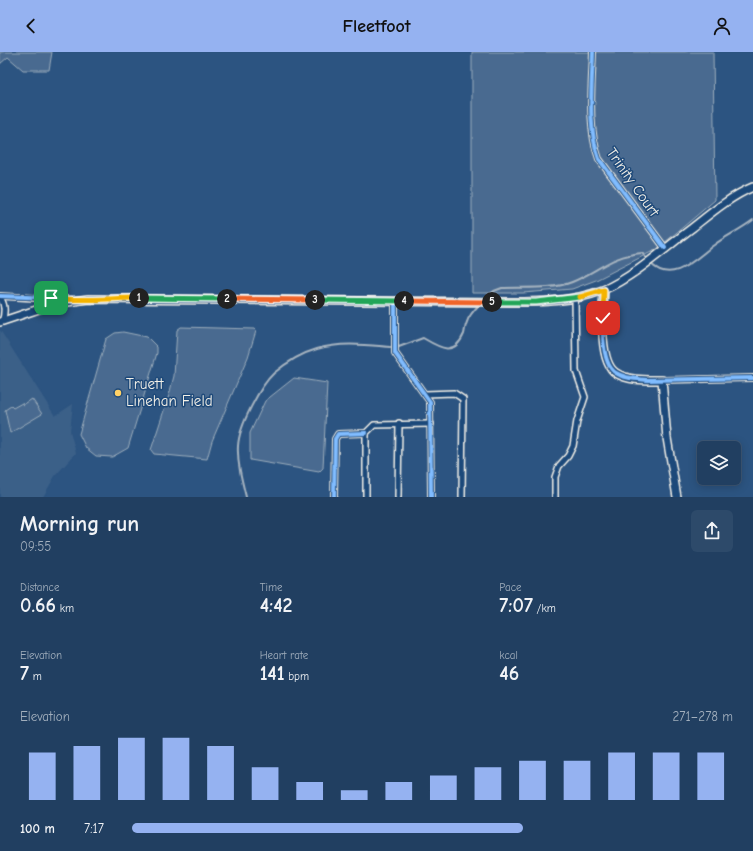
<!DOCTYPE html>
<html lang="en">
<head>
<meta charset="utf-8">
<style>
	:root { --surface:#213f61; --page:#2d4a6a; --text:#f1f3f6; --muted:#a2afbd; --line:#3e5876; --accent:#95b2f1 }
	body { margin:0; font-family:"Comic Neue",sans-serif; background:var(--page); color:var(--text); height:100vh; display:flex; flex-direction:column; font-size:15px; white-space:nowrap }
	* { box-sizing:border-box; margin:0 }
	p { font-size:13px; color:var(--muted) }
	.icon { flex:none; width:22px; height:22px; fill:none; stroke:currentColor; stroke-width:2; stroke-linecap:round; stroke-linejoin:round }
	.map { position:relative; height:445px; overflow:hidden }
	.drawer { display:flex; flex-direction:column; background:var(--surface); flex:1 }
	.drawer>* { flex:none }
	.tools { position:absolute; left:697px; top:389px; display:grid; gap:8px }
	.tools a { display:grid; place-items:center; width:44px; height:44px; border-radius:6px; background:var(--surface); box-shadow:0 2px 10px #0003,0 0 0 1px var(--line); font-size:20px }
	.pin { position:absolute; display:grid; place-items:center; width:34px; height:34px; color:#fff; margin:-17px; border-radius:8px; box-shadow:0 2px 6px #0006 }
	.km { position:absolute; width:20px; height:20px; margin:-10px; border-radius:50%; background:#222; color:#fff; font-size:11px; line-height:20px; text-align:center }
	.round { display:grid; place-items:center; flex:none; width:42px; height:42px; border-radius:6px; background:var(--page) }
	.headline { display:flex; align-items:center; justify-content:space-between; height:68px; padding:0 20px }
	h1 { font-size:22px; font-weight:800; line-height:30px }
	.stats { display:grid; grid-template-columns:repeat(3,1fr); gap:6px; height:68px; padding:4px 20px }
	.stats div { display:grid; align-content:center }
	.stats b { font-size:20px; font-weight:800 }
	.stats small { font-size:11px; font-weight:400 }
	.stats p { font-size:11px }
	.chart { height:112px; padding:8px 20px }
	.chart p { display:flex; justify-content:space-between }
	.chart svg { width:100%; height:72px; margin-top:4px; stroke:var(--accent); stroke-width:6 }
	ul { padding:0 20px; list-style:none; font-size:13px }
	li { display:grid; grid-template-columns:64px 48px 1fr; align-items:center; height:30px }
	li i { height:10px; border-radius:5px; background:var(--accent) }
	header { display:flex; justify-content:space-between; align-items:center; height:52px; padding:0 20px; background:var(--accent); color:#111; font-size:18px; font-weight:800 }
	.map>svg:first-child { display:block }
	.built { fill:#3b6088 }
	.green { fill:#496b90; stroke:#9eaebc }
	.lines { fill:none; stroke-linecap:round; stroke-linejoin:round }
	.stream { stroke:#a7b4c0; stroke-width:2 }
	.street-casing { stroke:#f4f1e8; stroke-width:8 }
	.secondary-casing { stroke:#f4f1e8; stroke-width:10 }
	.street { stroke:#1f4a7a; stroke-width:5 }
	.secondary { stroke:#1f4a7a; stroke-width:7 }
	.cycleway-casing { stroke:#1f4a7a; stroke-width:6 }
	.cycleway { stroke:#80bcff; stroke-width:4 }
	.split-1-casing { stroke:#fff; stroke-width:8 }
	.split-2-casing { stroke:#fff; stroke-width:8 }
	.split-3-casing { stroke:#fff; stroke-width:8 }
	.split-4-casing { stroke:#fff; stroke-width:8 }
	.split-5-casing { stroke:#fff; stroke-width:8 }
	.split-6-casing { stroke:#fff; stroke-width:8 }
	.split-7-casing { stroke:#fff; stroke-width:8 }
	.split-1 { stroke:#f5b400; stroke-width:5 }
	.split-2 { stroke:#22a559; stroke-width:5 }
	.split-3 { stroke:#f0652b; stroke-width:5 }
	.split-4 { stroke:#22a559; stroke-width:5 }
	.split-5 { stroke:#f0652b; stroke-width:5 }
	.split-6 { stroke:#22a559; stroke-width:5 }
	.split-7 { stroke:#f5b400; stroke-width:5 }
	.poi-dot { fill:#ffd166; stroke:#1f4a7a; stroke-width:1.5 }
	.labels { text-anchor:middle; stroke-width:3; stroke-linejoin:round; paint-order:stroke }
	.street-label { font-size:15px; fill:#f4f1e8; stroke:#1f4a7a }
	.poi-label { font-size:15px; fill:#f4f1e8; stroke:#1f4a7a; text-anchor:start }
</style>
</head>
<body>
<header><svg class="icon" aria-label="back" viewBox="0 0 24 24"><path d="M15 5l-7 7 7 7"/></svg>Fleetfoot<svg class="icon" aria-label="person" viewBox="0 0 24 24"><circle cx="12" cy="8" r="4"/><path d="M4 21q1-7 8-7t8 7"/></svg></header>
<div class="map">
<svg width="753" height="445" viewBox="0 0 753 445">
	<rect width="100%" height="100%" fill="#2c5481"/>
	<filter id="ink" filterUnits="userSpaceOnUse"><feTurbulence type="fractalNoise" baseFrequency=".025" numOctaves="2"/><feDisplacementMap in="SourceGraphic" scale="8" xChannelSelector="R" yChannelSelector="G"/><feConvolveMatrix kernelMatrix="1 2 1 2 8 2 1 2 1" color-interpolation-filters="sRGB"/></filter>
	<g filter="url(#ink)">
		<!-- built -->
		<polygon class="built" points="0,278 55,364 73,352 70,379 76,401 55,424 43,445 0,445"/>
		<!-- green -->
		<g class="green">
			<polygon points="0,0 52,0 49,18 23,18 8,5 0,12"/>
			<polygon points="472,0 713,0 715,148 657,197 596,228 572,237 523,241 472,241"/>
			<polygon points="181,275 254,277 256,279 248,305 212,389 207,407 154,402 151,398 169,343 174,324 177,278"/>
			<polygon points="123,280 147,285 157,295 157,301 128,396 112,405 96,404 86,396 79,382 106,287 115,281"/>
			<polygon points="294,326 327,331 323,416 319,420 250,408 250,381 265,349"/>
			<polygon points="32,347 42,362 10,381 5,358 11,354 13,356 22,351 23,353"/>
		</g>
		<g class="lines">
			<!-- stream -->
			<g class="stream">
				<path d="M 651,212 C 673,233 696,206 714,193 C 726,184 740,178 753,168"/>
				<path d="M 486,245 L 494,239 L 502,236 C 522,235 553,238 572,230 C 597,220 612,203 642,201 L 648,208"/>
				<path d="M 396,296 L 423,286 C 440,296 454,305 464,282 C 465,278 465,274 467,270 C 469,263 475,257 480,252"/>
				<path d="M 246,445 C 242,429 237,410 238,394 C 239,374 260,334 274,321 C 286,311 303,301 317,297 C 342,290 365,293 390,295"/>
			</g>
			<!-- street casing -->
			<g class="street-casing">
				<g id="street">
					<path d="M 593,0 C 592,34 587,74 599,107 L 665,196"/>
					<polyline points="0,244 69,248"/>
					<path d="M 0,246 C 6,253 5,261 2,270"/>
					<polyline points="395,249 395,301 430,350 431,445"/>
					<polyline points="662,328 753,326"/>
					<polyline points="425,342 454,341 463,347 462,445"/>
					<polyline points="334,445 335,387 338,382 366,381"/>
					<polyline points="366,445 366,381 374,373 431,372"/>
					<polyline points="398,445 399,371"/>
					<polyline points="555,445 555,425 559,414 568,404 573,394 577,369 585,345 576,319 575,246"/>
				</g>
			</g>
			<!-- secondary casing -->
			<g class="secondary-casing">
				<g id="secondary">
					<path d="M 604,238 C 603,257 598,310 616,321 C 629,329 647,328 662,328 L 667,386 L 677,445"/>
					<path d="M 0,270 L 54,252 L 88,247 L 510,250 C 541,250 573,250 603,238 C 635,224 664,197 692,176 C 711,161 731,144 753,135"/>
				</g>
			</g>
			<!-- street -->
			<use href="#street" class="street"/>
			<!-- secondary -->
			<use href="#secondary" class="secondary"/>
			<!-- cycleway casing -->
			<g class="cycleway-casing">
				<g id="cycleway">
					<path d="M 593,0 C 592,34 587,74 599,107 L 665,196"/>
					<path d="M 604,238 C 603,257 598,311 616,321 C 625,327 637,327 647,328 L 753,326"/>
					<polyline points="0,244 51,246 72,248"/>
					<polyline points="395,249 395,301 430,350 431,445"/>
					<polyline points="334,445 335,387 338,382 366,381"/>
				</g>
			</g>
			<!-- cycleway -->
			<use href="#cycleway" class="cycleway"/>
		</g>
	</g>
	<g class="lines" filter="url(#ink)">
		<!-- split-1 casing -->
		<g class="split-1-casing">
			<path id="split-1" d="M 51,246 C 80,250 109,246 139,246"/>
		</g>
		<!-- split-2 casing -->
		<g class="split-2-casing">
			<polyline id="split-2" points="139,246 227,247"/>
		</g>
		<!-- split-3 casing -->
		<g class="split-3-casing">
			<polyline id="split-3" points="227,247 315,248"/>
		</g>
		<!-- split-4 casing -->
		<g class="split-4-casing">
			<polyline id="split-4" points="315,248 404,249"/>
		</g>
		<!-- split-5 casing -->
		<g class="split-5-casing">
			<polyline id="split-5" points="404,249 492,250"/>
		</g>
		<!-- split-6 casing -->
		<g class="split-6-casing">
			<polyline id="split-6" points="492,250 536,250 580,245"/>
		</g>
		<!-- split-7 casing -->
		<g class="split-7-casing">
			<polyline id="split-7" points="580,245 604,238 603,266"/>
		</g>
		<!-- split-1 -->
		<use href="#split-1" class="split-1"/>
		<!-- split-2 -->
		<use href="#split-2" class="split-2"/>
		<!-- split-3 -->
		<use href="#split-3" class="split-3"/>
		<!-- split-4 -->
		<use href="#split-4" class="split-4"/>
		<!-- split-5 -->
		<use href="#split-5" class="split-5"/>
		<!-- split-6 -->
		<use href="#split-6" class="split-6"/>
		<!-- split-7 -->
		<use href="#split-7" class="split-7"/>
	</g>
	<!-- markers -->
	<circle class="poi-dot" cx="118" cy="341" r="4"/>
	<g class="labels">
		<!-- street labels -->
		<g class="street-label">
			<text transform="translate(633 130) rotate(55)" y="5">Trinity Court</text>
		</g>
		<!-- poi labels -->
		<g class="poi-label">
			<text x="126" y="337">Truett<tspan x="126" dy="17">Linehan Field</tspan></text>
		</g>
	</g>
</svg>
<div class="tools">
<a><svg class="icon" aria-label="layers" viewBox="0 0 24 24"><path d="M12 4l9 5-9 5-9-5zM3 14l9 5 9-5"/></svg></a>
</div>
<div class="pin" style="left:51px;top:246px;background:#1e9e55"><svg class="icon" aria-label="arrive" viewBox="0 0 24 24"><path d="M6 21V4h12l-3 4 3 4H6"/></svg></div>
<div class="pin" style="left:603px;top:266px;background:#d93025"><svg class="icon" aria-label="check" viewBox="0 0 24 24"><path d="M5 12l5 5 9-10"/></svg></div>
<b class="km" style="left:139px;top:246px">1</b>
<b class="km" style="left:227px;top:247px">2</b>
<b class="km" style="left:315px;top:248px">3</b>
<b class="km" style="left:404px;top:249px">4</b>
<b class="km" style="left:492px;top:250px">5</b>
</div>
<section class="drawer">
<div class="headline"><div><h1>Morning run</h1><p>09:55</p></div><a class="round"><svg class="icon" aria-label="share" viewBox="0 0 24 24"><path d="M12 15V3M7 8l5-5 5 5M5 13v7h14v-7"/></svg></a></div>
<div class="stats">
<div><p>Distance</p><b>0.66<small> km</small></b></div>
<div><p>Time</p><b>4:42</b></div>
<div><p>Pace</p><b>7:07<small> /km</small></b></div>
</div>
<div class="stats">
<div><p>Elevation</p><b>7<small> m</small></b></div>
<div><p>Heart rate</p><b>141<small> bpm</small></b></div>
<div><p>kcal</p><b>46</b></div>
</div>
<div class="chart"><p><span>Elevation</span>271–278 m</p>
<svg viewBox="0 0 160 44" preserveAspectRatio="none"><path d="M5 44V15M15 44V11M25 44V6M35 44V6M45 44V11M55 44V24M65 44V33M75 44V38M85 44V33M95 44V29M105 44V24M115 44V20M125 44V20M135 44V15M145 44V15M155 44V15"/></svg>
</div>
<ul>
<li><b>100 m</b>7:17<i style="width:65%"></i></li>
</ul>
</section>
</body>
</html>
